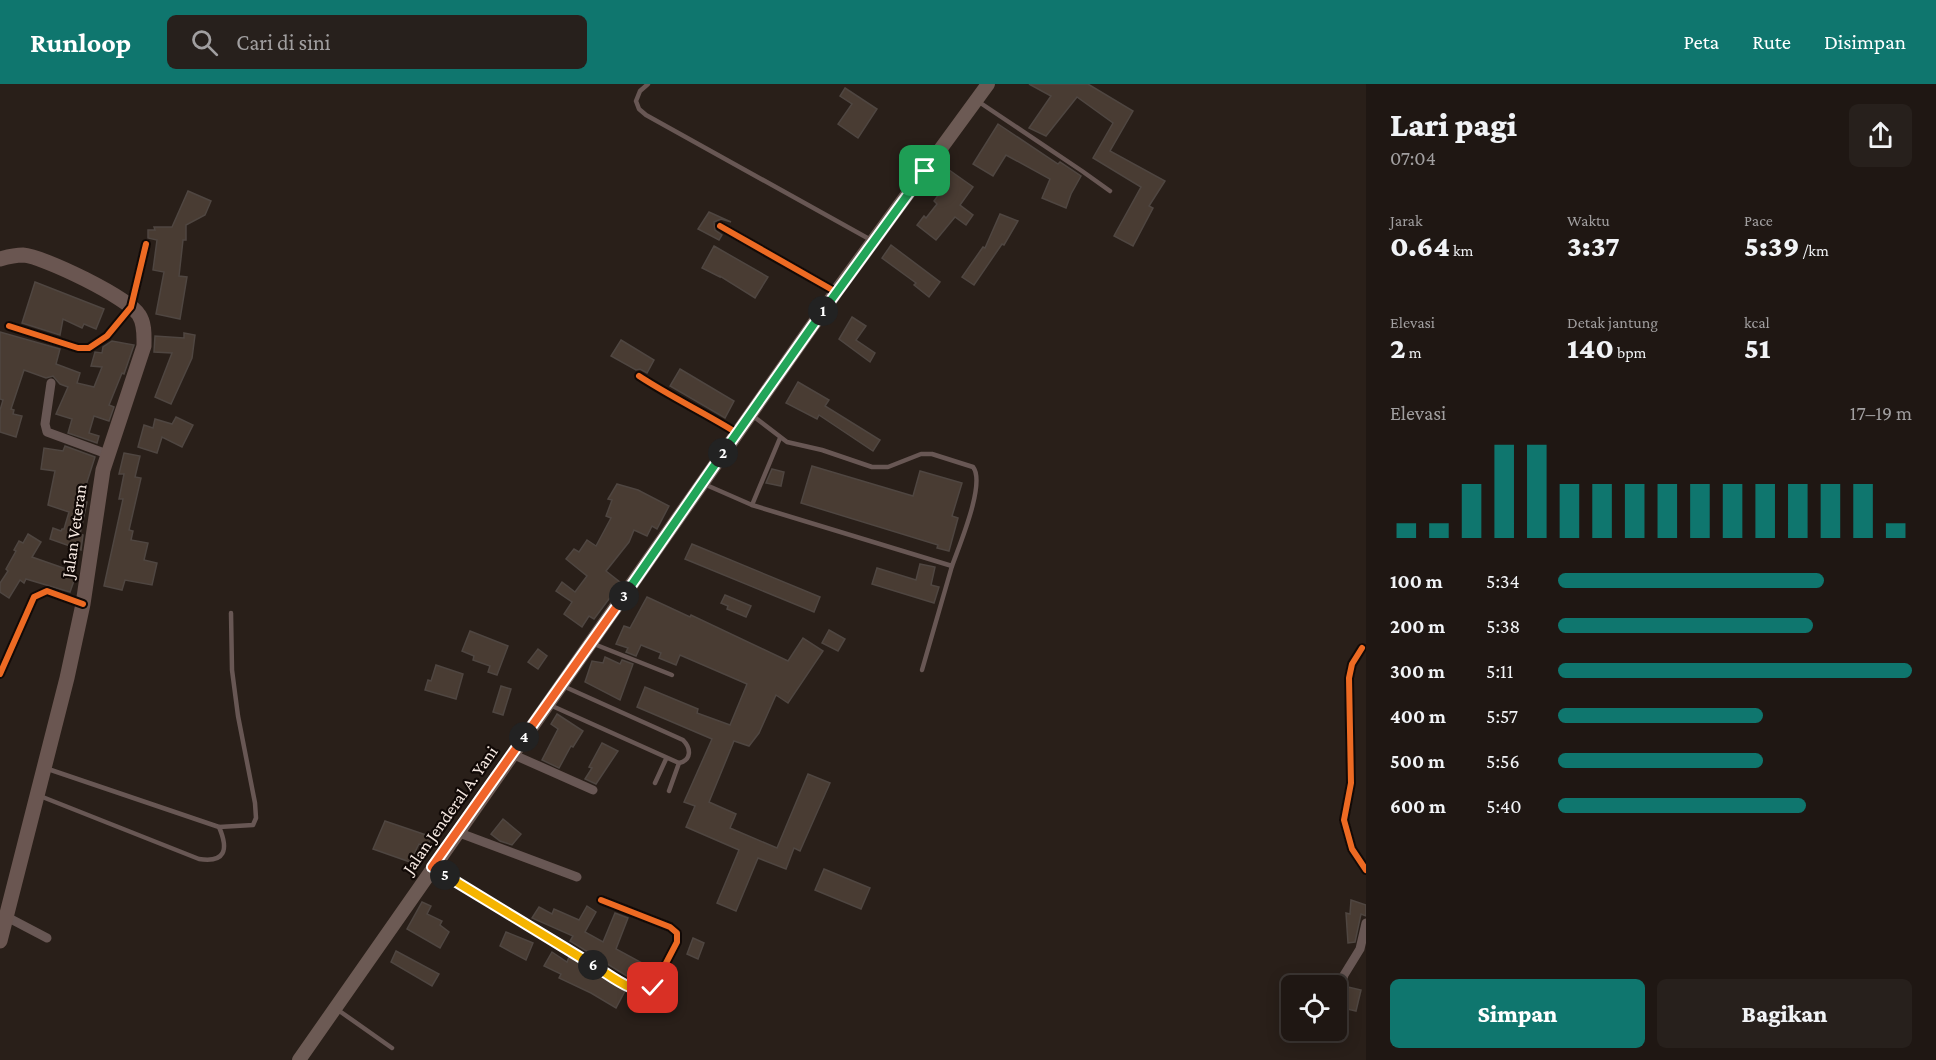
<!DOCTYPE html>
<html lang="id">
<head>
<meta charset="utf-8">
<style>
	:root { --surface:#1f1713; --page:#27201c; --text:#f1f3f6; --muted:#a19fa0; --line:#3c3633; --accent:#0f766e }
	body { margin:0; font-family:"Crimson Pro",serif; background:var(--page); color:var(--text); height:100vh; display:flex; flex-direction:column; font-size:22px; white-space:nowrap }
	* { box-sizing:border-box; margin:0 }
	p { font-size:20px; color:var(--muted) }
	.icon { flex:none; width:33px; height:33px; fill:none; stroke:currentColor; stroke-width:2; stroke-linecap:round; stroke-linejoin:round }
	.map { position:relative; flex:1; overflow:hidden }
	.drawer { display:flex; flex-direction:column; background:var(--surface); width:570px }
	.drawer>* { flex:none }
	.tools { position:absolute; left:1281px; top:891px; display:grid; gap:12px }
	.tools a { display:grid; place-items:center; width:66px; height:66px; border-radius:9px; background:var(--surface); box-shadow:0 3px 15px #0003,0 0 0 2px var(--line); font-size:30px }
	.pin { position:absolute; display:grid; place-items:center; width:51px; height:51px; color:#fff; margin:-26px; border-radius:12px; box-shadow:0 3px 9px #0006 }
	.km { position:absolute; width:30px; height:30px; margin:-15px; border-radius:50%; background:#222; color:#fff; font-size:16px; line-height:30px; text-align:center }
	.round { display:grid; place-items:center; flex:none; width:63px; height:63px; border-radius:9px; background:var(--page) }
	.summary { display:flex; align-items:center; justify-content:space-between; height:102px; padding:0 24px }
	h1 { font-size:33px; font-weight:800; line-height:45px }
	.stats { display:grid; grid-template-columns:repeat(3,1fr); gap:9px; height:102px; padding:6px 24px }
	.stats div { display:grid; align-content:center }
	.stats b { font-size:30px; font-weight:800 }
	.stats small { font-size:16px; font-weight:400 }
	.stats p { font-size:16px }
	.chart { height:168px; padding:12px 24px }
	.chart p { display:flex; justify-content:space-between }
	.chart svg { width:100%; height:108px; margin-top:6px; stroke:var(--accent); stroke-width:6 }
	.action { display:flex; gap:12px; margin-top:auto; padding:12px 24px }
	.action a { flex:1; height:69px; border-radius:9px; background:var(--accent); color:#fff; font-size:24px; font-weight:800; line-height:69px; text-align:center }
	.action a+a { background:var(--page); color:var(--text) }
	ul { padding:0 24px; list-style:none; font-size:20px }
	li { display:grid; grid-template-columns:96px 72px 1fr; align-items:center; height:45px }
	li i { height:15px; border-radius:8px; background:var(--accent) }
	header { display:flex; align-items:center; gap:36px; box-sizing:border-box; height:84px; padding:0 30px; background:var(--accent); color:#fff }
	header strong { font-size:28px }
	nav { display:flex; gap:33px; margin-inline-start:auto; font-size:21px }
	.search { width:420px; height:54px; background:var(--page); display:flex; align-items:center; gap:15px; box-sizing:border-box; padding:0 21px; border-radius:9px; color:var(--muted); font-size:22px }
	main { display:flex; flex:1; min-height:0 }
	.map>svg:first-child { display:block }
	.building { fill:#493c33; stroke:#4f4641; stroke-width:1.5 }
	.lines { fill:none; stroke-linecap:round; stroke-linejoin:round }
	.lane { stroke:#685754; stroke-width:4.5 }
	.street { stroke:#685754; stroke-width:9 }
	.secondary { stroke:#6c5a54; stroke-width:14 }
	.primary { stroke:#6a5651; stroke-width:15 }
	.cycleway-casing { stroke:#110906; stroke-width:10 }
	.cycleway { stroke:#ed6a23; stroke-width:6 }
	.split-1-casing { stroke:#fff; stroke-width:12 }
	.split-2-casing { stroke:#fff; stroke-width:12 }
	.split-3-casing { stroke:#fff; stroke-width:12 }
	.split-4-casing { stroke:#fff; stroke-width:12 }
	.split-5-casing { stroke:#fff; stroke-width:12 }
	.split-6-casing { stroke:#fff; stroke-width:12 }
	.split-7-casing { stroke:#fff; stroke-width:12 }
	.split-1 { stroke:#22a559; stroke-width:8 }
	.split-2 { stroke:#22a559; stroke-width:8 }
	.split-3 { stroke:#22a559; stroke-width:8 }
	.split-4 { stroke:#f0652b; stroke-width:8 }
	.split-5 { stroke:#f0652b; stroke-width:8 }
	.split-6 { stroke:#f5b400; stroke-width:8 }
	.split-7 { stroke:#f5b400; stroke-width:8 }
	.labels { text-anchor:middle; stroke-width:4.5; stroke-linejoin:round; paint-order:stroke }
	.street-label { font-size:18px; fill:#f5e8e1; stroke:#110906 }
</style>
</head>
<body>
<header>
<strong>Runloop</strong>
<div class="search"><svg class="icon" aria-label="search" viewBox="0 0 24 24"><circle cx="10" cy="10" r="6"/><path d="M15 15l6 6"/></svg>Cari di sini</div>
<nav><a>Peta</a><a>Rute</a><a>Disimpan</a></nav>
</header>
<main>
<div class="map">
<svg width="1366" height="976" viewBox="0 0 1366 976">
	<rect width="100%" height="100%" fill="#291f19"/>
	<!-- building -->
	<g class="building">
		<polygon points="1029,0 1088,0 1133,27 1110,67 1165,97 1149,122 1153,124 1133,162 1114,152 1141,103 1093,74 1113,39 1077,13 1046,52 1029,44 1051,12"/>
		<polygon points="845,4 877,25 858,54 838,40 852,20 840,12"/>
		<polygon points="998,40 1058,80 1060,78 1081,92 1071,110 1066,124 1042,114 1050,95 1006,71 993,92 973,80"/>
		<polygon points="942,81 973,103 960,121 973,131 966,141 955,133 936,156 917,141 924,132 926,134 937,120 934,117 942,106 935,102 939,96 935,92"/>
		<polygon points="188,107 211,117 205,131 186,141 186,156 183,156 179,192 187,193 180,235 156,230 164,188 153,186 157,156 148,154 148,146 155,146 154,143 172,143"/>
		<polygon points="709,128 731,138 721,135 714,138 715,146 722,151 719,156 698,145"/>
		<polygon points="1000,130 1018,137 1004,161 1002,160 974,201 962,193 983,163 985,164"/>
		<polygon points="891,161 940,198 929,213 914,201 916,199 882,174"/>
		<polygon points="714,162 768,193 755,214 720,192 720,193 702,184"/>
		<polygon points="35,198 104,225 96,245 84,240 82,244 63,235 60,251 22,239"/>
		<polygon points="852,233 866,242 856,256 875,269 870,278 839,255"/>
		<polygon points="0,248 60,265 56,280 80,289 77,299 94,303 102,283 91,282 95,268 102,269 103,263 112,257 134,261 124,290 122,289 109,321 114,323 109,337 94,332 89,349 99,352 97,359 68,349 72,335 56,330 68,303 60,300 53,292 46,294 24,286 11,325 14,326 13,330 22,332 16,353 0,348 0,326 3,316 0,315"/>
		<polygon points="184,249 195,251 192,274 171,320 155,313 172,269 154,268 155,252 184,254"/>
		<polygon points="621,256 654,276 647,289 640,285 636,286 611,272"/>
		<polygon points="680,285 734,317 725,334 670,302"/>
		<polygon points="798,298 829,316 825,322 880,356 873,367 819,331 817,335 786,319"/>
		<polygon points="176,333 193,341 182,363 162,353 157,369 138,363 144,341 153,344 155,335 172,340"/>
		<polygon points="65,362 95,373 87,398 85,417 87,418 80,450 83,451 81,466 50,455 53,444 61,447 62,445 64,445 69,428 48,421 55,387 41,385 44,364 63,367"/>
		<polygon points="124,369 140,372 135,393 141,394 129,446 133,447 131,456 148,459 144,476 157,479 152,501 125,496 122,506 104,502 123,415 119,415 124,390 119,390"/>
		<polygon points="812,382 913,412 920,387 962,399 952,432 958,434 949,467 937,464 938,461 801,419"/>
		<polygon points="772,385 784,388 781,402 766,399"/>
		<polygon points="617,400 638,406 669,422 657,445 652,442 647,452 634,446 629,458 606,487 621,499 594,535 589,532 582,543 564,530 572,518 556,507 562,498 575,508 587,492 566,475 574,465 579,468 587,456 596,462 611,434 606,432 612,416 608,415"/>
		<polygon points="28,450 41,458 32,473 72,487 71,490 76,491 70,508 26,495 24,499 20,496 9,514 0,508 0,499 8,487 6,485 16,467 14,466 19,457 23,459"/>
		<polygon points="692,460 820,513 814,528 685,475"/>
		<polygon points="920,480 935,483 931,501 939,503 934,519 872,500 877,484 916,496"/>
		<polygon points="725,511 751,522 746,533 727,525 728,522 721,519"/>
		<polygon points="647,513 690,533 691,531 788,577 803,554 823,567 788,619 776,611 759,649 749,662 734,657 709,718 736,730 730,744 777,764 808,690 830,699 800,767 794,764 786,785 758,774 736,827 717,819 739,766 686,743 695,722 684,718 712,655 637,623 645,603 698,625 697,629 730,641 747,600 680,571 676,581 659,574 661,569 641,561 636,572 626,568 628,564 616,560 624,542 630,544"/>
		<polygon points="829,546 845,555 838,567 822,559"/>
		<polygon points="470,547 508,562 497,591 488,588 490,582 473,576 474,572 462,567"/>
		<polygon points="538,565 547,572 538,585 528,578"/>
		<polygon points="605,573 620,580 622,576 633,580 620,616 585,598 592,577 603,579"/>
		<polygon points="436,581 463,590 456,615 425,606 428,596 431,597"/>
		<polygon points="501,602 511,605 503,631 493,628"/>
		<polygon points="557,630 583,647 573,663 571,662 559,684 542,676 558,645 551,640"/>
		<polygon points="602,659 618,667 596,700 585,695 592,684 589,683"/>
		<polygon points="503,735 521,750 512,761 500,757 491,750"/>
		<polygon points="385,737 432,753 427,762 419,760 410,778 373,765"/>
		<polygon points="824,785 870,804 861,825 815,806"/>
		<polygon points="1351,816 1366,821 1366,832 1361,830 1355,858 1348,859 1346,829 1350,830"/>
		<polygon points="422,818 431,822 427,830 442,837 440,841 449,848 440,864 407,845"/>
		<polygon points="587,822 596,828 585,848 603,858 615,829 628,834 616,865 655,886 648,899 634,893 630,894 570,857 573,852 532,834 539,823 552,830 554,825 579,836"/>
		<polygon points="506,848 533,859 526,876 500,862"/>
		<polygon points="693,854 704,859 698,875 687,870"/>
		<polygon points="396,867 439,890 432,902 391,878"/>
		<polygon points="552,868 567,878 569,873 625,907 616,924 591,909 559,894 561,890 544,882"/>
		<polygon points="1348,903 1361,906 1356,927 1343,924"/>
	</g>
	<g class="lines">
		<!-- lane -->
		<g class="lane">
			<polyline points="648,0 640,7 636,17 639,25 646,31 871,156"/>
			<polyline points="979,18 1082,87 1110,107"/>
			<path d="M 704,400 L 752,421 L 952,482 C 959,462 986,399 973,383 L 932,370 L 921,370 L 888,383 L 872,383 L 822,366 L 787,358 L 753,332"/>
			<polyline points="752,421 780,354"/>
			<polyline points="594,560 672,591"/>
			<polyline points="922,586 952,482"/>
			<path d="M 563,602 L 683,656 C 691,664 692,676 679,679 L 669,707"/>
			<polyline points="550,621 679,679"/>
			<polyline points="48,685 219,743 253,741 256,734 255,719 238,632 232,586 231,529"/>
			<polyline points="655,699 666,675"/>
			<path d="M 40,712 L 199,775 C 225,779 229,766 219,743"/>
			<polyline points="338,926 392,964"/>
		</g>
		<!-- street -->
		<g class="street">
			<polyline points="720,142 836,208"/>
			<polyline points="9,242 78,264 89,264 107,252 131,223 146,160"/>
			<path d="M 639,292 C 671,313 705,329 737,349"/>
			<polyline points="51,299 45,340 47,348 107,370"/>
			<polyline points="1362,564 1352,580 1349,594 1351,699 1344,736 1352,765 1366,786"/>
			<polyline points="0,590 34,513 47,507 83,520"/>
			<polyline points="512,670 593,706"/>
			<polyline points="457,748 577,793"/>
			<polyline points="432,782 635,905 647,908 653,904 677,858 677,849 670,843 601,816"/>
			<polyline points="7,833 47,854"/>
			<polyline points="1339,906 1344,891 1360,865 1366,839"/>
		</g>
		<!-- secondary -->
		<polyline class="secondary" points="299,976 836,208 988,0"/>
		<!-- primary -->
		<path class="primary" d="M 0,175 C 7,173 15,171 23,171 C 43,172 129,214 139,231 C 145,240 144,252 144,262 L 103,386 L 83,520 L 67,594 L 0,857"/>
		<!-- cycleway casing -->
		<g class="cycleway-casing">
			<g id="cycleway">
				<polyline points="720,142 836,208"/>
				<polyline points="9,242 78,264 89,264 107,252 131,223 146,160"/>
				<path d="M 639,292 C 671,313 705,329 737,349"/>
				<polyline points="1362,564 1352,580 1349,594 1351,699 1344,736 1352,765 1366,786"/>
				<polyline points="0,590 34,513 47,507 83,520"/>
				<polyline points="432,782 635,905 647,908 653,904 677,858 677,849 670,843 601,816"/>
			</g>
		</g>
		<!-- cycleway -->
		<use href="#cycleway" class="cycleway"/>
	</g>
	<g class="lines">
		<!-- split-1 casing -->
		<g class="split-1-casing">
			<polyline id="split-1" points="823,227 925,87"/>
		</g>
		<!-- split-2 casing -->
		<g class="split-2-casing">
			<polyline id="split-2" points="723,369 823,227"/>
		</g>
		<!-- split-3 casing -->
		<g class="split-3-casing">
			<polyline id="split-3" points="624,512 723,369"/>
		</g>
		<!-- split-4 casing -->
		<g class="split-4-casing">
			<polyline id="split-4" points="524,653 624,512"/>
		</g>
		<!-- split-5 casing -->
		<g class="split-5-casing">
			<polyline id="split-5" points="445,791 432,783 524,653"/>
		</g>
		<!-- split-6 casing -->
		<g class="split-6-casing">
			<polyline id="split-6" points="445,791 593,881"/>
		</g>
		<!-- split-7 casing -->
		<g class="split-7-casing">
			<path id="split-7" d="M 593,881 C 609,890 636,914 653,904"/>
		</g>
		<!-- split-1 -->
		<use href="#split-1" class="split-1"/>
		<!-- split-2 -->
		<use href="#split-2" class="split-2"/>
		<!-- split-3 -->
		<use href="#split-3" class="split-3"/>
		<!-- split-4 -->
		<use href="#split-4" class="split-4"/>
		<!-- split-5 -->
		<use href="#split-5" class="split-5"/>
		<!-- split-6 -->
		<use href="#split-6" class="split-6"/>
		<!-- split-7 -->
		<use href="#split-7" class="split-7"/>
	</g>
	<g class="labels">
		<!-- street labels -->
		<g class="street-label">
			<text transform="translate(74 447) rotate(-82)" y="6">Jalan Veteran</text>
			<text transform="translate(450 726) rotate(-55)" y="6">Jalan Jenderal A. Yani</text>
		</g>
	</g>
</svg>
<div class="tools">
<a><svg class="icon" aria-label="locate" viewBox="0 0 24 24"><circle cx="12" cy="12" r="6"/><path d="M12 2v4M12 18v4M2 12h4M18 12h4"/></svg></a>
</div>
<div class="pin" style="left:925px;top:87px;background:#1e9e55"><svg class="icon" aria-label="arrive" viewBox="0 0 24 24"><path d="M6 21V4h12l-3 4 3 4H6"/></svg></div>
<div class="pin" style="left:653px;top:904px;background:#d93025"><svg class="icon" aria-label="check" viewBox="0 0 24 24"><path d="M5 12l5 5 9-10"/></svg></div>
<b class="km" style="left:823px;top:227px">1</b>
<b class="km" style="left:723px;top:369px">2</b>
<b class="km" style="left:624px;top:512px">3</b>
<b class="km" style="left:524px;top:653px">4</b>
<b class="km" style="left:445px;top:791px">5</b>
<b class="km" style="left:593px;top:881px">6</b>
</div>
<section class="drawer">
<div class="summary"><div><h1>Lari pagi</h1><p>07:04</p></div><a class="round"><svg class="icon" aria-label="share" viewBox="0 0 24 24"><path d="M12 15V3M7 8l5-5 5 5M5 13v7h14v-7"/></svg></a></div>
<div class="stats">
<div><p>Jarak</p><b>0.64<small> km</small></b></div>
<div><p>Waktu</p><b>3:37</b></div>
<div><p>Pace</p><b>5:39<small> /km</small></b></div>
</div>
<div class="stats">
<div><p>Elevasi</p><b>2<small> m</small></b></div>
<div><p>Detak jantung</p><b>140<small> bpm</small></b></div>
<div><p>kcal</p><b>51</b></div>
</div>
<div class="chart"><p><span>Elevasi</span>17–19 m</p>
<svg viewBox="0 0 160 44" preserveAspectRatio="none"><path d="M5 44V38M15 44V38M25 44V22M35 44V6M45 44V6M55 44V22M65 44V22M75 44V22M85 44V22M95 44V22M105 44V22M115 44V22M125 44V22M135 44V22M145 44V22M155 44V38"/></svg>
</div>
<ul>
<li><b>100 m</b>5:34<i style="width:75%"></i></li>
<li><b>200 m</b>5:38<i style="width:72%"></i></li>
<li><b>300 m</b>5:11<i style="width:100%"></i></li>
<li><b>400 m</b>5:57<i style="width:58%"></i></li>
<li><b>500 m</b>5:56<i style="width:58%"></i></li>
<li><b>600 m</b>5:40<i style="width:70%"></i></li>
</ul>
<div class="action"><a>Simpan</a><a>Bagikan</a></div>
</section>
</main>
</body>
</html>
